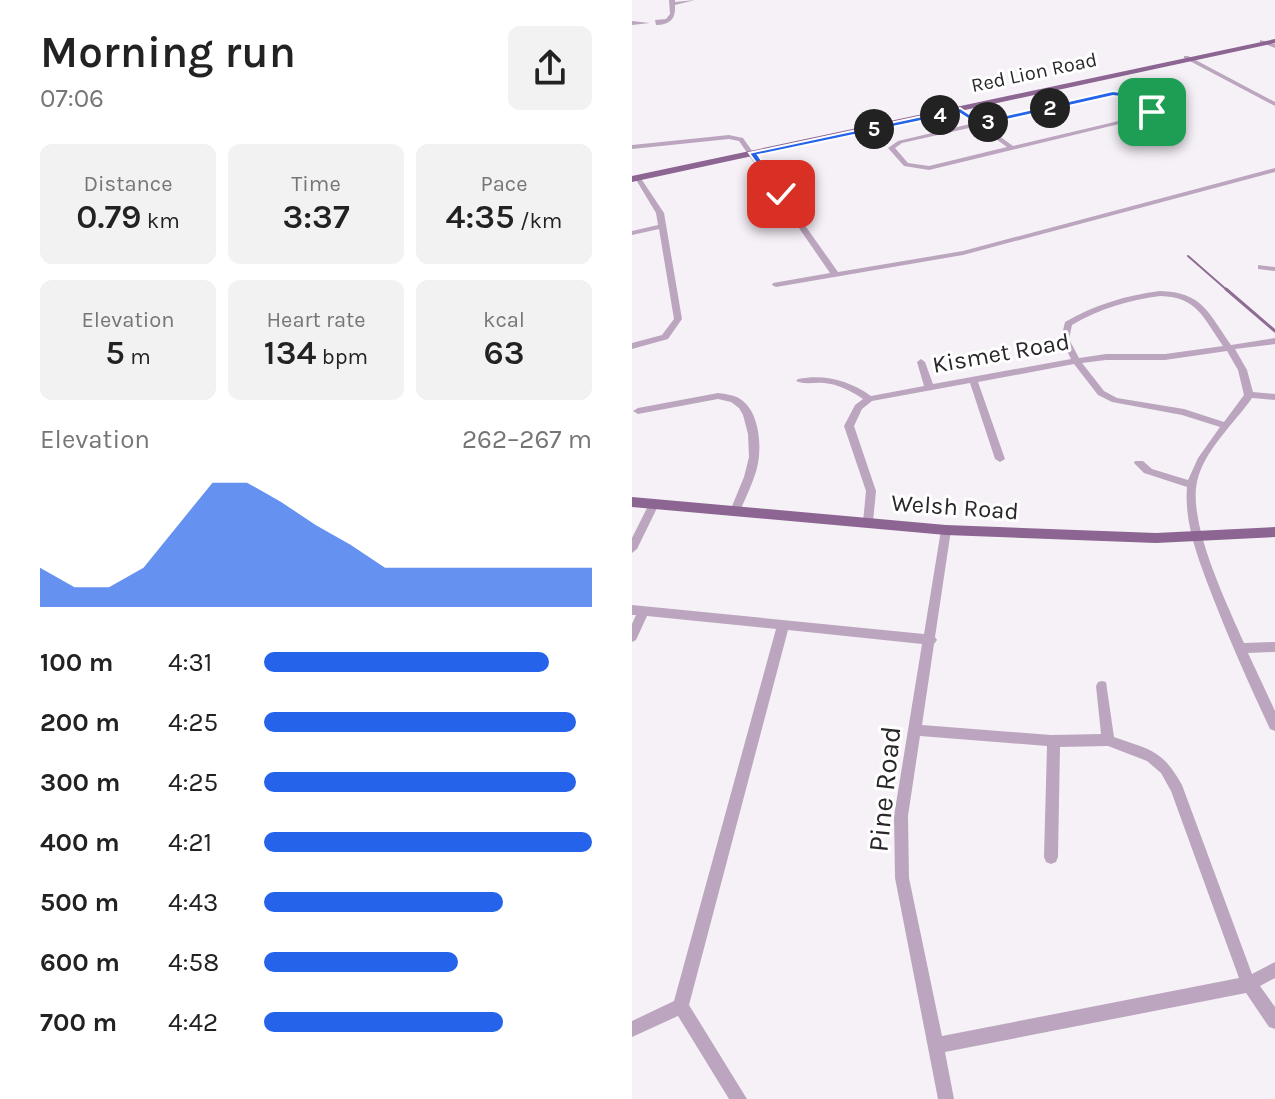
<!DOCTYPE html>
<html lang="en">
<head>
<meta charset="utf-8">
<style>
	:root { --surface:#fff; --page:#f2f2f2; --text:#222; --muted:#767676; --accent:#2563eb }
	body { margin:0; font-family:Karla,sans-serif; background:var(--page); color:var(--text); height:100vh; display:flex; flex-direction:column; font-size:30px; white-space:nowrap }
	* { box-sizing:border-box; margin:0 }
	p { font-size:26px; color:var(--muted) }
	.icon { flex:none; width:44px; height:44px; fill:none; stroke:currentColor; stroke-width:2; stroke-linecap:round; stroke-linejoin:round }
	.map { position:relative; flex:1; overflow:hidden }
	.side { display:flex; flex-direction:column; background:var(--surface); width:632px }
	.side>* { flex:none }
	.pin { position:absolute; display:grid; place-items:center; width:68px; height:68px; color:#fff; margin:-34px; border-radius:16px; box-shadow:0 4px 12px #0006 }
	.km { position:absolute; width:40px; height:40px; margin:-20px; border-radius:50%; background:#222; color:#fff; font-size:22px; line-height:40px; text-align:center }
	.round { display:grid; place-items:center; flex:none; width:84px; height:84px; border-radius:12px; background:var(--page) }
	.headline { display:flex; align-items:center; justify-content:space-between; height:136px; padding:0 40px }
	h1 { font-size:44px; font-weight:600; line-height:60px }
	.figures { display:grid; grid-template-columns:repeat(3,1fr); gap:12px; height:136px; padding:8px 40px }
	.figures div { display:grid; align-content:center; border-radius:12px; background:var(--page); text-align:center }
	.figures b { font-size:34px; font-weight:600 }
	.figures small { font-size:22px; font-weight:400 }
	.figures p { font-size:22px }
	.chart { height:224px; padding:16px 40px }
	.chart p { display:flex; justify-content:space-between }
	.chart svg { width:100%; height:144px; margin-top:8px; fill:var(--accent); opacity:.7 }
	ul { padding:0 40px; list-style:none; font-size:26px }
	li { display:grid; grid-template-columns:128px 96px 1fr; align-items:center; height:60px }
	li i { height:20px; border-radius:10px; background:var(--accent) }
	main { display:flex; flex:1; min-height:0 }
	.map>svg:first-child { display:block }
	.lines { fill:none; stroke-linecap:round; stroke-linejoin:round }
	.stream-far1 { stroke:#8e6c93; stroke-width:2 }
	.stream { stroke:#8e6c93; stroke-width:3 }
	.minor { fill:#bca6bf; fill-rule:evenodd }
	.major { fill:#8c6592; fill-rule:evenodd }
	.route { fill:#2563eb; stroke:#fff; stroke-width:2 }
	.labels { text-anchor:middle; stroke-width:6; stroke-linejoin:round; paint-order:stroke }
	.far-street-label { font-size:20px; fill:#292729; stroke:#fff }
	.street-label { font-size:24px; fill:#292729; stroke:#fff }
	.near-street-label { font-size:28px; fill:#292729; stroke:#fff }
</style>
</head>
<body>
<main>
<section class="side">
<div class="headline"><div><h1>Morning run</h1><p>07:06</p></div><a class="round"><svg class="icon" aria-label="share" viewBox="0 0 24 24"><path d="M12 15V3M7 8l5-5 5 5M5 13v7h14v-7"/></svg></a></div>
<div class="figures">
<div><p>Distance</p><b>0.79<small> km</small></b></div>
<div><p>Time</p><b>3:37</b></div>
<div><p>Pace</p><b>4:35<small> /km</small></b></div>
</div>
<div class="figures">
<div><p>Elevation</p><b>5<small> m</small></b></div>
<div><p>Heart rate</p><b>134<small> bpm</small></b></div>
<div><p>kcal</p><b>63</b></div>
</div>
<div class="chart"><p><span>Elevation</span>262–267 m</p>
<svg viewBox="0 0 160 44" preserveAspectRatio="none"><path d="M0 44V32L10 38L20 38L30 32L40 19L50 6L60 6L70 12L80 19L90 25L100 32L110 32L120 32L130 32L140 32L150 32L160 32V44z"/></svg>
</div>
<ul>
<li><b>100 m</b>4:31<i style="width:87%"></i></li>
<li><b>200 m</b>4:25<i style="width:95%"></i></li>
<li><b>300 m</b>4:25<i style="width:95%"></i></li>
<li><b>400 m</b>4:21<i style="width:100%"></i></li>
<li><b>500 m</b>4:43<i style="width:73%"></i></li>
<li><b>600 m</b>4:58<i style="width:59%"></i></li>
<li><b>700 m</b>4:42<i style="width:73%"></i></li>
</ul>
</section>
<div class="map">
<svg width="643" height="1099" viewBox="0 0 643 1099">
	<rect width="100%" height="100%" fill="#f6f1f7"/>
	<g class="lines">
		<!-- stream-far1 -->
		<polyline class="stream-far1" points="556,256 596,291"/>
		<!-- stream -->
		<polyline class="stream" points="594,289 643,331"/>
		<!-- minor -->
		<g class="minor">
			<path d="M 37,0 L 43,0 L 43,2 L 63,0 L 43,5 C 44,19 38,25 24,25 L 23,20 L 34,19 L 38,14 Z"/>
			<polygon points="0,21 18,23 0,25"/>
			<polygon points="628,40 643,44 643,48 628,42"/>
			<polygon points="552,56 556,56 643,102 643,106 552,58"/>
			<path d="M 481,91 L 502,95 L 524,110 L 516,117 L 297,170 L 272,166 L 256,148 L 266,141 L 342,123 L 326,111 L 326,109 L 330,109 L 348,122 ZM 481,95 L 498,98 L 517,110 L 512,115 L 381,146 L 352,125 ZM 346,126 L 375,147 L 297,166 L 276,163 L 263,148 L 270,143 Z"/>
			<polygon points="97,135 111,138 206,272 331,251 643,168 643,172 331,255 144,287 140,285 141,283 198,273 107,141 97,139 0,149 0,145"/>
			<polygon points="4,177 8,177 32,213 50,319 36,339 0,349 0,343 30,335 42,319 27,229 0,235 0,231 26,225 24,213 3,178"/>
			<polygon points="626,265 643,267 643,271 626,269"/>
			<path d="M 528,291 C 571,292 577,314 599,345 L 643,338 L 643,344 L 603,349 L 615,370 L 621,392 L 643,394 L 643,400 L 620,398 C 602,424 572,450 565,482 C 556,524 595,604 612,643 L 643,642 L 643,652 L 616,653 L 643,711 L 643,731 L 638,729 C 617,684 596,637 578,590 C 566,558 552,523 555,487 L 512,473 L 502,463 L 503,461 L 511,461 L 520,469 L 556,480 L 566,458 L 588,427 L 550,415 L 480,402 L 466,395 L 442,364 L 346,382 L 373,459 L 368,462 L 363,459 L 338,383 L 240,401 L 230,409 L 222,426 L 244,491 L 241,522 L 236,526 L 231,522 L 234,491 L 212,426 L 223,405 L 231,399 C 219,391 206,384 192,383 C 182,382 173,385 164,381 L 166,379 C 193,374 216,380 239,396 L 292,386 L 285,362 L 289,359 L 293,362 L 301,384 L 439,359 L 429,339 L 433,322 C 462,305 495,295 528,291 ZM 528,296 C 566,297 571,318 591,346 L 533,354 L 474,354 L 447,358 L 437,339 L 440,325 C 467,309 497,300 528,296 ZM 595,351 L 606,370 L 612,395 L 592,422 L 552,409 L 485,398 L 472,391 L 450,363 L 474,360 L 533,360 Z"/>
			<path d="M 86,393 C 94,394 104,395 111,401 C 128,415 130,448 125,468 C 121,483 114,497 108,511 L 103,515 L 98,511 L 112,477 L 117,457 L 116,434 L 111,415 L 107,408 L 99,402 L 86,399 L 6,414 L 1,411 L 6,408 Z"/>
			<polygon points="22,500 27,504 5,549 0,553 0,538 17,504"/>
			<path d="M 314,526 L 319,530 L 303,637 L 305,640 L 302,644 L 290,725 L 419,735 L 469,734 L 464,686 L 466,682 L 470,681 L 474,682 L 482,737 C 518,750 530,749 550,785 L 620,974 L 643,962 L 643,978 L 628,986 L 643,1007 L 643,1029 L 637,1027 L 614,993 L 313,1052 L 322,1099 L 306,1099 L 263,878 L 262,816 L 290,644 L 156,630 L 57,1005 L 115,1099 L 97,1099 L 46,1016 L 0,1037 L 0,1021 L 42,1001 L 144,629 L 15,616 L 4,640 L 0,642 L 0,624 L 4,615 L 0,615 L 0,605 L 292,634 L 309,530 ZM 288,736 L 415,746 L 412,857 L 414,862 L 419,864 L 424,862 L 426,857 L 428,747 L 476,746 L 515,761 L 529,773 L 539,791 L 607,978 L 310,1036 L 277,878 L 276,816 Z"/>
		</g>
		<!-- major -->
		<g class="major">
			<polygon points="643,39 643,43 0,182 0,176"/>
			<polygon points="0,497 314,525 524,533 643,527 643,537 524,543 314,535 0,507"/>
		</g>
	</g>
	<!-- route -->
	<polygon class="route" points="481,91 502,94 523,107 523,112 517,114 517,109 498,98 481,96 347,126 327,113 126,155 153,194 149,197 117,153 328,108 348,121"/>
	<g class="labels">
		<!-- far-street labels -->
		<g class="far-street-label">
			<text transform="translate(402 72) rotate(-12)" y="7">Red Lion Road</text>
		</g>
		<!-- street labels -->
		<g class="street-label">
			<text transform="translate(369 353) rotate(-10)" y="8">Kismet Road</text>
			<text transform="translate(323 507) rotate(4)" y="8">Welsh Road</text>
		</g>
		<!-- near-street labels -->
		<g class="near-street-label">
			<text transform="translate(252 789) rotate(-84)" y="10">Pine Road</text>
		</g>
	</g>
</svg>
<div class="pin" style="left:520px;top:112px;background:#1e9e55"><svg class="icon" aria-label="arrive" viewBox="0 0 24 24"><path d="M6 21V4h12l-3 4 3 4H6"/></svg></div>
<div class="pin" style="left:149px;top:194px;background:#d93025"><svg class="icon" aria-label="check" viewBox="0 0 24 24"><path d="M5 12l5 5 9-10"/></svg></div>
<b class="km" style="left:418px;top:108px">2</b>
<b class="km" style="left:356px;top:122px">3</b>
<b class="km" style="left:308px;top:115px">4</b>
<b class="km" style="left:242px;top:129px">5</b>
</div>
</main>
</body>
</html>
